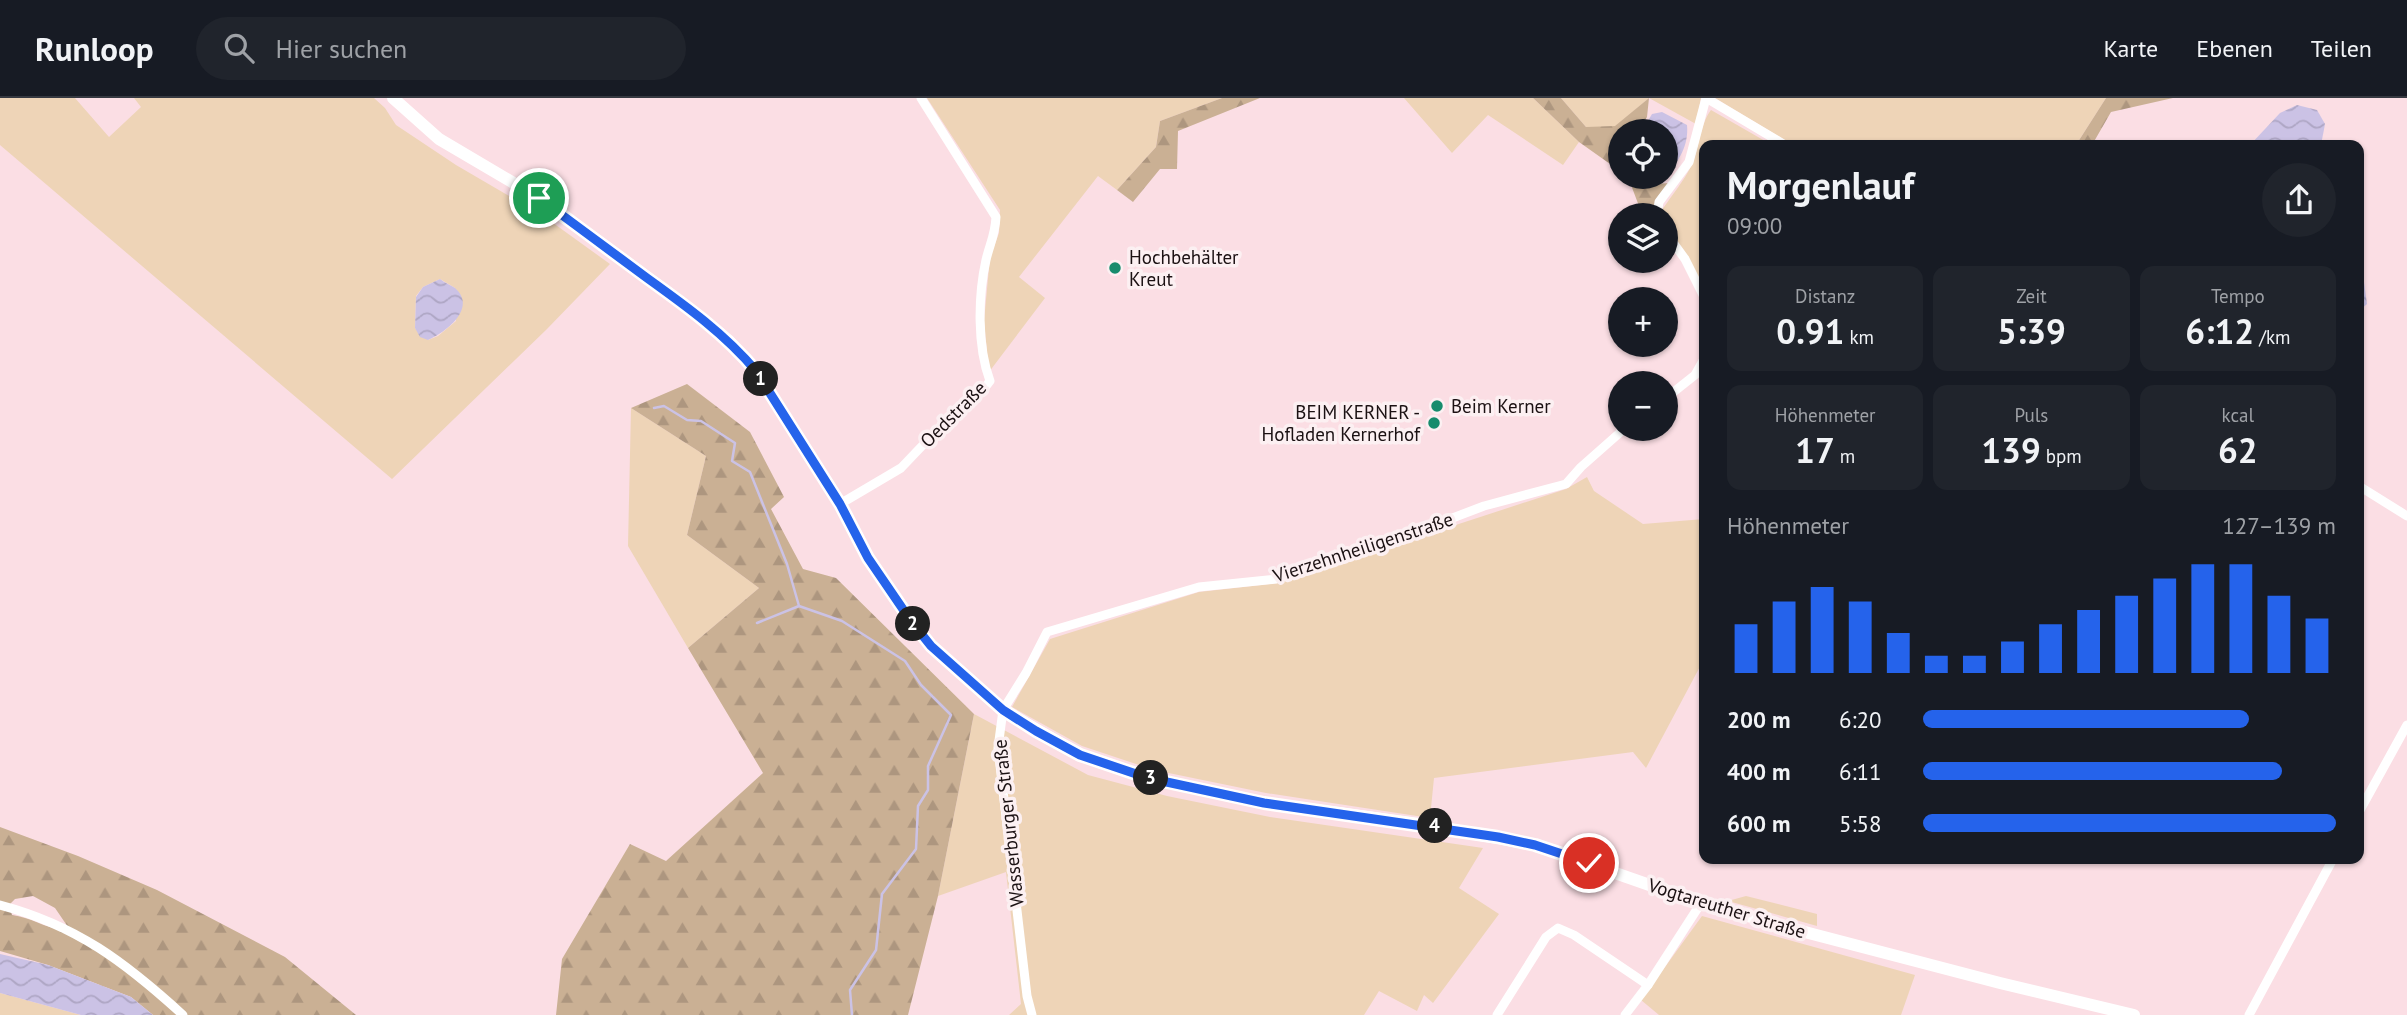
<!DOCTYPE html>
<html lang="de">
<head>
<meta charset="utf-8">
<style>
	:root { --surface:#171b24; --page:#20242c; --text:#f1f3f6; --muted:#9ea1a6; --line:#363941; --accent:#2563eb }
	body { margin:0; font-family:"PT Sans",sans-serif; background:var(--page); color:var(--text); height:100vh; display:flex; flex-direction:column; font-size:26px; white-space:nowrap }
	* { box-sizing:border-box; margin:0 }
	p { font-size:23px; color:var(--muted) }
	.icon { flex:none; width:38px; height:38px; fill:none; stroke:currentColor; stroke-width:2; stroke-linecap:round; stroke-linejoin:round }
	.map { position:relative; flex:1; overflow:hidden }
	.drawer { position:absolute; left:1699px; top:42px; width:665px; height:724px; display:flex; flex-direction:column; background:var(--surface); border-radius:14px; box-shadow:0 2px 5px #0004 }
	.drawer>* { flex:none }
	.tools { position:absolute; left:1608px; top:21px; display:grid; gap:14px }
	.tools a { display:grid; place-items:center; width:70px; height:70px; border-radius:50%; background:var(--surface); box-shadow:0 2px 5px #0004; font-size:35px }
	.pin { position:absolute; display:grid; place-items:center; width:60px; height:60px; color:#fff; margin:-30px; border:4px solid #fff; border-radius:50%; box-shadow:0 2px 7px #0007 }
	.km { position:absolute; width:35px; height:35px; margin:-18px; border-radius:50%; background:#222; color:#fff; font-size:19px; line-height:35px; text-align:center }
	.round { display:grid; place-items:center; flex:none; width:74px; height:74px; border-radius:37px; background:var(--page) }
	.overview { display:flex; align-items:center; justify-content:space-between; height:119px; padding:0 28px }
	h1 { font-size:38px; font-weight:700; line-height:52px }
	.stats { display:grid; grid-template-columns:repeat(3,1fr); gap:10px; height:119px; padding:7px 28px }
	.stats div { display:grid; align-content:center; border-radius:14px; background:var(--page); text-align:center }
	.stats b { font-size:35px; font-weight:700 }
	.stats small { font-size:19px; font-weight:400 }
	.stats p { font-size:19px }
	.chart { height:196px; padding:14px 28px }
	.chart p { display:flex; justify-content:space-between }
	.chart svg { width:100%; height:126px; margin-top:7px; stroke:var(--accent); stroke-width:6 }
	ul { padding:0 28px; list-style:none; font-size:23px }
	li { display:grid; grid-template-columns:112px 84px 1fr; align-items:center; height:52px }
	li i { height:18px; border-radius:9px; background:var(--accent) }
	header { display:flex; align-items:center; gap:42px; box-sizing:border-box; height:98px; padding:0 35px; background:var(--surface); border-bottom:2px solid var(--line) }
	header strong { font-size:33px }
	nav { display:flex; gap:38px; margin-inline-start:auto; font-size:24px }
	.search { width:490px; height:63px; background:var(--page); display:flex; align-items:center; gap:18px; box-sizing:border-box; padding:0 24px; border-radius:38px; color:var(--muted); font-size:26px }
	.map>svg:first-child { display:block }
	.grass { fill:#eed4b7; fill-rule:evenodd }
	.forest { fill:url(#forest-firs); fill-rule:evenodd }
	.water { fill:url(#water-waves) }
	.lines { fill:none; stroke-linecap:round; stroke-linejoin:round }
	.stream { stroke:#cbc2e5; stroke-width:2.5 }
	.minor { stroke:#fff; stroke-width:9 }
	.secondary { stroke:#fff; stroke-width:12 }
	.route-casing { stroke:#fff; stroke-width:14 }
	.route { stroke:#2563eb; stroke-width:9 }
	.poi-dot { fill:#178c6d; stroke:#fcf0f2; stroke-width:2.5 }
	.labels { text-anchor:middle; stroke-width:7; stroke-linejoin:round; paint-order:stroke }
	.poi-label { font-size:19px; fill:#1b1113; stroke:#fcf0f2; text-anchor:start }
	.street-label { font-size:19px; fill:#1b1113; stroke:#fcf0f2 }
</style>
</head>
<body>
<header>
<strong>Runloop</strong>
<div class="search"><svg class="icon" aria-label="search" viewBox="0 0 24 24"><circle cx="10" cy="10" r="6"/><path d="M15 15l6 6"/></svg>Hier suchen</div>
<nav><a>Karte</a><a>Ebenen</a><a>Teilen</a></nav>
</header>
<div class="map">
<svg width="2407" height="917" viewBox="0 0 2407 917">
	<defs>
		<pattern id="forest-firs" width="22" height="20" patternUnits="userSpaceOnUse" patternTransform="scale(1.75)"><rect width="22" height="20" fill="#cab094"/><path d="M5 1l3.5 6h-7zM16 11l3.5 6h-7z" fill="#ad967f"/></pattern>
		<pattern id="water-waves" width="16" height="10" patternUnits="userSpaceOnUse" patternTransform="scale(1.75)"><rect width="16" height="10" fill="#cbc2e5"/><path d="M0 5q4-4 8 0t8 0" fill="none" stroke="#aea6c4"/></pattern>
	</defs>
	<rect width="100%" height="100%" fill="#fbdee4"/>
	<!-- grass -->
	<g class="grass">
		<path d="M 0,0 L 75,0 L 109,39 L 141,9 L 134,0 L 374,0 L 385,10 L 396,27 L 456,67 L 542,117 L 610,166 L 546,232 L 392,381 L 0,47 ZM 440,181 L 455,190 L 456,223 L 438,238 L 428,242 L 415,230 L 416,198 L 423,189 Z"/>
		<polygon points="927,0 1222,0 1160,23 1156,49 1117,92 1098,78 1019,179 1045,200 989,274 984,223 990,159 999,135 1000,112"/>
		<polygon points="1404,0 1533,0 1579,44 1563,67 1488,17 1452,55"/>
		<polygon points="1561,0 1701,0 1696,26 1649,0 1615,29 1586,29"/>
		<polygon points="1715,0 2106,0 2076,47 1793,47"/>
		<path d="M 1711,12 L 1772,47 L 1704,47 L 1704,192 L 1666,132 L 1666,117 L 1660,117 L 1660,115 C 1669,101 1680,88 1688,74 C 1700,55 1698,29 1711,12 Z"/>
		<polygon points="631,310 706,358 687,437 759,490 688,550 628,448"/>
		<polygon points="1587,379 1594,393 1643,426 1704,421 1704,561 1646,670 1633,654 1434,680 1430,720 1266,695 1154,672 1082,648 1012,609 1050,541 1199,494 1278,485 1566,391"/>
		<polygon points="974,616 1088,677 1167,698 1270,719 1483,750 1459,790 1499,816 1433,905 1424,897 1417,913 1379,893 1364,917 1009,917 1021,906 1006,774 938,798"/>
		<polygon points="1746,798 1817,816 1817,828 1728,803"/>
		<polygon points="1702,818 1915,877 1901,917 1659,917 1641,902"/>
		<polygon points="0,895 81,917 0,917"/>
	</g>
	<!-- forest -->
	<g class="forest">
		<polygon points="1222,0 1260,0 1178,33 1177,71 1160,71 1133,104 1117,92 1156,49 1160,23"/>
		<polygon points="1533,0 1561,0 1586,29 1615,28 1649,0 1647,19 1639,33 1620,33 1620,73 1579,44"/>
		<polygon points="2106,0 2173,0 2111,14 2092,47 2076,47"/>
		<polygon points="1628,79 1637,79 1645,87 1669,85 1656,101 1654,116 1642,116"/>
		<polygon points="687,286 750,334 784,399 771,411 803,471 836,480 974,616 938,798 908,917 556,917 562,861 630,746 666,763 763,675 688,550 759,490 687,437 706,358 631,310"/>
		<path d="M 0,729 L 78,758 L 157,792 L 285,859 L 356,917 L 153,917 L 131,899 L 48,867 L 0,853 ZM 33,798 L 55,810 L 68,829 L 63,832 C 45,830 30,819 12,817 L 9,807 L 15,801 Z"/>
	</g>
	<!-- water -->
	<g class="water">
		<polygon points="2297,7 2317,12 2325,26 2321,47 2250,47 2280,15"/>
		<path d="M 1662,14 L 1687,27 C 1689,47 1679,63 1666,78 L 1666,33 L 1642,33 L 1652,16 Z"/>
		<polygon points="2359,177 2364,184 2367,206 2359,213"/>
		<path d="M 440,181 C 445,185 451,187 455,190 C 478,210 445,235 428,242 L 420,239 L 415,230 L 416,199 L 423,189 Z"/>
		<polygon points="0,856 48,867 131,899 153,917 81,917 0,895"/>
	</g>
	<g class="lines">
		<!-- stream -->
		<g class="stream">
			<polyline points="654,310 664,308 687,322 701,323 735,345 732,363 750,374 787,466 799,508 842,523 905,563 921,587 951,617 928,668 928,692 918,708 916,751 882,796 876,852 850,892 852,917"/>
			<polyline points="757,525 799,508"/>
		</g>
		<!-- minor -->
		<g class="minor">
			<polyline points="1706,0 1785,47"/>
			<polyline points="1657,117 1659,104 1689,64 1706,0"/>
			<polyline points="1666,135 1685,161 1704,199"/>
			<polyline points="1666,300 1695,277 1704,261"/>
			<polyline points="2359,388 2407,418"/>
			<path d="M 840,406 L 901,370 L 942,327 L 983,292 L 990,283 C 977,248 978,198 986,162 C 990,145 995,138 996,119 L 921,0"/>
			<polyline points="2359,714 2407,627"/>
			<path d="M 0,807 C 76,827 125,864 183,917"/>
			<polyline points="1032,917 1027,898 998,650 1003,612 1026,575 1047,534 1199,489 1276,481 1400,440 1484,408 1566,386 1581,369 1624,331"/>
			<polyline points="1497,917 1546,839 1558,830 1574,837 1648,887"/>
			<polyline points="1625,917 1648,887 1701,805"/>
			<polyline points="2249,917 2333,761"/>
		</g>
		<!-- secondary -->
		<polyline class="secondary" points="393,0 439,41 539,100 666,193 729,243 756,273 840,406 868,460 911,523 931,548 1003,612 1080,657 1148,680 1264,705 1426,727 1535,747 1701,805 1801,833 2000,885 2134,917"/>
	</g>
	<g class="lines">
		<!-- route casing -->
		<g class="route-casing">
			<path id="route" d="M 539,100 C 575,127 611,153 647,180 C 686,208 725,236 756,273 L 840,406 L 868,460 L 911,523 L 931,548 L 1003,612 L 1036,633 L 1080,657 L 1148,680 L 1264,705 L 1498,739 L 1535,747 L 1589,765"/>
		</g>
		<!-- route -->
		<use href="#route" class="route"/>
	</g>
	<!-- markers -->
	<g class="poi-dot">
		<circle cx="1115" cy="170" r="7"/>
		<circle cx="1437" cy="308" r="7"/>
		<circle cx="1434" cy="325" r="7"/>
	</g>
	<g class="labels">
		<!-- poi labels -->
		<g class="poi-label">
			<text x="1129" y="166">Hochbehälter<tspan x="1129" dy="22">Kreut</tspan></text>
			<text x="1451" y="315">Beim Kerner</text>
			<text x="1420" y="321" text-anchor="end">BEIM KERNER -<tspan x="1420" dy="22">Hofladen Kernerhof</tspan></text>
		</g>
		<!-- street labels -->
		<g class="street-label">
			<text transform="translate(953 316) rotate(-45)" y="7">Oedstraße</text>
			<text transform="translate(1363 449) rotate(-18)" y="7">Vierzehnheiligenstraße</text>
			<text transform="translate(1008 725) rotate(-96)" y="7">Wasserburger Straße</text>
			<text transform="translate(1727 810) rotate(17)" y="7">Vogtareuther Straße</text>
		</g>
	</g>
</svg>
<div class="tools">
<a><svg class="icon" aria-label="locate" viewBox="0 0 24 24"><circle cx="12" cy="12" r="6"/><path d="M12 2v4M12 18v4M2 12h4M18 12h4"/></svg></a>
<a><svg class="icon" aria-label="layers" viewBox="0 0 24 24"><path d="M12 4l9 5-9 5-9-5zM3 14l9 5 9-5"/></svg></a>
<a>+</a>
<a>−</a>
</div>
<div class="pin" style="left:539px;top:100px;background:#1e9e55"><svg class="icon" aria-label="arrive" viewBox="0 0 24 24"><path d="M6 21V4h12l-3 4 3 4H6"/></svg></div>
<div class="pin" style="left:1589px;top:765px;background:#d93025"><svg class="icon" aria-label="check" viewBox="0 0 24 24"><path d="M5 12l5 5 9-10"/></svg></div>
<b class="km" style="left:761px;top:281px">1</b>
<b class="km" style="left:913px;top:526px">2</b>
<b class="km" style="left:1151px;top:680px">3</b>
<b class="km" style="left:1435px;top:728px">4</b>
<section class="drawer">
<div class="overview"><div><h1>Morgenlauf</h1><p>09:00</p></div><a class="round"><svg class="icon" aria-label="share" viewBox="0 0 24 24"><path d="M12 15V3M7 8l5-5 5 5M5 13v7h14v-7"/></svg></a></div>
<div class="stats">
<div><p>Distanz</p><b>0.91<small> km</small></b></div>
<div><p>Zeit</p><b>5:39</b></div>
<div><p>Tempo</p><b>6:12<small> /km</small></b></div>
</div>
<div class="stats">
<div><p>Höhenmeter</p><b>17<small> m</small></b></div>
<div><p>Puls</p><b>139<small> bpm</small></b></div>
<div><p>kcal</p><b>62</b></div>
</div>
<div class="chart"><p><span>Höhenmeter</span>127–139 m</p>
<svg viewBox="0 0 160 44" preserveAspectRatio="none"><path d="M5 44V27M15 44V19M25 44V14M35 44V19M45 44V30M55 44V38M65 44V38M75 44V33M85 44V27M95 44V22M105 44V17M115 44V11M125 44V6M135 44V6M145 44V17M155 44V25"/></svg>
</div>
<ul>
<li><b>200 m</b>6:20<i style="width:79%"></i></li>
<li><b>400 m</b>6:11<i style="width:87%"></i></li>
<li><b>600 m</b>5:58<i style="width:100%"></i></li>
</ul>
</section>
</div>
</body>
</html>
